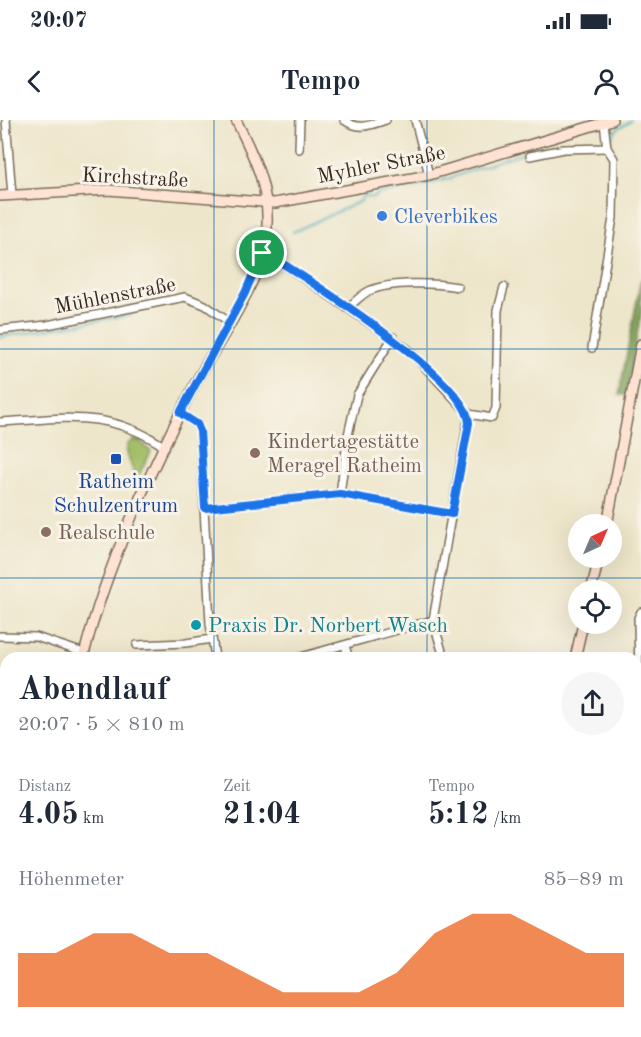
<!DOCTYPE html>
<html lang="de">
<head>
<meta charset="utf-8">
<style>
	:root { --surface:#fff; --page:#f6f6f7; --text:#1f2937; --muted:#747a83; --accent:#ea580c }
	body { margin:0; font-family:"Old Standard TT",serif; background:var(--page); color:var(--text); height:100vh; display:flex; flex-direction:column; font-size:22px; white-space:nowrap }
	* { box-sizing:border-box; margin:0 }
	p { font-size:20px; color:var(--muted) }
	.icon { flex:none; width:33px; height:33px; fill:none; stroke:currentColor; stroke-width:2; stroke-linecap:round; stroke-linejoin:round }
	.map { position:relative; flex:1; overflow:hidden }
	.panel { position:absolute; left:0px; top:532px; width:642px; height:386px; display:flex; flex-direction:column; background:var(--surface); border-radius:18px 18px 0 0; box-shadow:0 6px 24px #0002 }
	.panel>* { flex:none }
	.needle { width:39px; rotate:44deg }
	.fabs { position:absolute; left:568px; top:394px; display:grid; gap:12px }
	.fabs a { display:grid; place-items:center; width:54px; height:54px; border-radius:50%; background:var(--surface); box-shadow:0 6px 24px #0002; font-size:30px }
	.pin { position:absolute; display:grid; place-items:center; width:51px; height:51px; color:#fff; margin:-26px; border:3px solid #fff; border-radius:50%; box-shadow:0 2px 6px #0007 }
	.round { display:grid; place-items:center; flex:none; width:63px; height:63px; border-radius:32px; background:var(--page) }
	.summary { display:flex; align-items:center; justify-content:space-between; height:102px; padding:0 18px }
	h1 { font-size:33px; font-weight:700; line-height:45px }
	.figures { display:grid; grid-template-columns:repeat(3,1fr); gap:9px; height:102px; padding:6px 18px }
	.figures div { display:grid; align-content:center }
	.figures b { font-size:30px; font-weight:700 }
	.figures small { font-size:16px; font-weight:400 }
	.figures p { font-size:16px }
	.chart { height:168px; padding:12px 18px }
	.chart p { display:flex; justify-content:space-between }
	.chart svg { width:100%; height:108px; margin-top:6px; fill:var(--accent); opacity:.7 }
	.status { display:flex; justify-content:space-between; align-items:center; height:42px; padding:0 30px; background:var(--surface); direction:ltr }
	.status svg { height:16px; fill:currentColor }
	header { display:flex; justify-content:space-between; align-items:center; height:78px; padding:0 18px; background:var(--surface); font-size:27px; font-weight:700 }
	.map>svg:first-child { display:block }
	.green { fill:#a2be66; stroke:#6e7442; stroke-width:1.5 }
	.forest { fill:#81a55b; stroke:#5e683c; stroke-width:1.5 }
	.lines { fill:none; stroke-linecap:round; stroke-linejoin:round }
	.stream { stroke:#3caabb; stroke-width:2 }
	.street-casing { stroke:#7a6c5a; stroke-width:10 }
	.secondary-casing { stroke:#7a6c5a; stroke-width:12 }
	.street { stroke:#fff; stroke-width:7 }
	.secondary { stroke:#fee3d2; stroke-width:9 }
	.route-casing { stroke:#fff; stroke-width:12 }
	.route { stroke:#1a73e8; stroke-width:8 }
	.grid { fill:none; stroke:#1f6fb2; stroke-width:1.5; stroke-opacity:0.55 }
	.shop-dot { fill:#3f7fe0; stroke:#f7f3e8; stroke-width:2 }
	.education-dot { fill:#8d6e63; stroke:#f7f3e8; stroke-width:2 }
	.transit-dot { fill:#1a4fb4; stroke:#f7f3e8; stroke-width:2 }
	.culture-dot { fill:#0f9aa8; stroke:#f7f3e8; stroke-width:2 }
	.labels { text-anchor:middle; stroke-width:6; stroke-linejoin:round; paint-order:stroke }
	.street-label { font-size:21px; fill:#3b2a1e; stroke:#f7f3e8 }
	.shop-label { font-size:21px; fill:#366cbe; stroke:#f7f3e8; text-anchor:start }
	.education-label { font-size:21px; fill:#785e54; stroke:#f7f3e8; text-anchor:start }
	.transit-label { font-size:21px; fill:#164399; stroke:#f7f3e8 }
	.culture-label { font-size:21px; fill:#0d838f; stroke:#f7f3e8; text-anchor:start }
</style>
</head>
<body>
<div class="status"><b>20:07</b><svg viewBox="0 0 49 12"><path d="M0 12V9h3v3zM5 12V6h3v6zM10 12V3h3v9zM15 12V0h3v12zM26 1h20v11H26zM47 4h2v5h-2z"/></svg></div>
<header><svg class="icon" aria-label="back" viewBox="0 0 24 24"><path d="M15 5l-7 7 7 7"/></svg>Tempo<svg class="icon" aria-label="person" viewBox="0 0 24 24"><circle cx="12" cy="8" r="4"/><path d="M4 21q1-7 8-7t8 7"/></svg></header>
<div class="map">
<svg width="641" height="917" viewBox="0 0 641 917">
	<rect width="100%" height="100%" fill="#f7f3e8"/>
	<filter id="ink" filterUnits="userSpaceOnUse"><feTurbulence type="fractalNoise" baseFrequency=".0167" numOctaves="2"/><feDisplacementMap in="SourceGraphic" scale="12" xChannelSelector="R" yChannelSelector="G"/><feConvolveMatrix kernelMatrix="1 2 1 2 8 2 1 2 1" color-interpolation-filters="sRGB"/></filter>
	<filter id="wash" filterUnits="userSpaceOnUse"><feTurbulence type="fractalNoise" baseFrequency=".008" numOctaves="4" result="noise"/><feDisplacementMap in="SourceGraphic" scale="24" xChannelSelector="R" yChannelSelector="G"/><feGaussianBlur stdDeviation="1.35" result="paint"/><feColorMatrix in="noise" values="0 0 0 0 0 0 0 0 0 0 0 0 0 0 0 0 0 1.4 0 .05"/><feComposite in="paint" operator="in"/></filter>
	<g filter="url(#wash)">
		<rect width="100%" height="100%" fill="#eee6ca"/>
		<!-- green -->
		<polygon class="green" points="133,320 140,321 151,332 136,360 127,333 127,325"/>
		<!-- forest -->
		<polygon class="forest" points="641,159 641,193 626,275 619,275"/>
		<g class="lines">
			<!-- stream -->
			<g class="stream">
				<polyline points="609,22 616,10 631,0"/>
				<path d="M 293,112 L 361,81 L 363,75 L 373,78 L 378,74 C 402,70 426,66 450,58 C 498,42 549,17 601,23"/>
				<polyline points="0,217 131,195"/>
			</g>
		</g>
	</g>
	<g filter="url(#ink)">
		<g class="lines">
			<!-- street casing -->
			<g class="street-casing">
				<g id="street">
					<polyline points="6,0 12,75"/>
					<path d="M 344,0 C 359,11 370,5 386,0"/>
					<polyline points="415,0 429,55"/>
					<polyline points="299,29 300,0"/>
					<polyline points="530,36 564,29 607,28"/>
					<polyline points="262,133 277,140 409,230 469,294 492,298 496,288 498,190 504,167"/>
					<path d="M 347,188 C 354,183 362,174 369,171 C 390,161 436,163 458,167"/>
					<polyline points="0,210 47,205 185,177 205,185 229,202"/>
					<polyline points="592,228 613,98 614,39 607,28 604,3"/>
					<polyline points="180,293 197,304 200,311 210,503 215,538"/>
					<path d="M 0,302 C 64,299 107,288 165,327"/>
					<polyline points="340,374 348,315 357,275 393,217"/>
					<polyline points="205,388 340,374 452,394"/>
					<polyline points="641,492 638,498 641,707"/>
					<polyline points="0,516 36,517 84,533"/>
					<polyline points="137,525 186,523 212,519"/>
					<polyline points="345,526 349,538"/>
					<polyline points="297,538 433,500"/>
					<polyline points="444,538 433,500 469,294"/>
					<polyline points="0,592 4,592"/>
					<polyline points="0,736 6,735"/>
					<polyline points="636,741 641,741"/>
					<polyline points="299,912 300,917"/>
				</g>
			</g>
			<!-- secondary casing -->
			<g class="secondary-casing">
				<g id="secondary">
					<polyline points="0,76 108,70 275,83 429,55 612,0"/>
					<polyline points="607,405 641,224"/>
					<polyline points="591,471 599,438"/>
					<path d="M 83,538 C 107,444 150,351 195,264 C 218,221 259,166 266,117 C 272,73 255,38 236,0"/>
					<polyline points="575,538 583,504"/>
					<polyline points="636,819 641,820"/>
					<polyline points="42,917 42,912"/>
					<polyline points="375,917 393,912"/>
					<polyline points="501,917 502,912"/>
				</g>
			</g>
			<!-- street -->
			<use href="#street" class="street"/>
			<!-- secondary -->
			<use href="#secondary" class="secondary"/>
		</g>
	</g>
	<g class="lines" filter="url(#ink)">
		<!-- route casing -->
		<g class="route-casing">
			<path id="route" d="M 262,133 L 277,140 C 316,165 467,260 469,303 L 452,394 L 340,374 L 205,388 L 200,311 L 197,304 L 180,293 L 245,173 Z"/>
		</g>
		<!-- route -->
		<use href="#route" class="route"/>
	</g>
	<!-- grid -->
	<path class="grid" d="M 214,0 L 214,538M 427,0 L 427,538M 0,229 L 641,229M 0,458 L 641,458M 0,688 L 6,688M 636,688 L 641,688M 214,912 L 214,917M 427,912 L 427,917"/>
	<!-- markers -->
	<circle class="shop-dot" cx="382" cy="96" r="6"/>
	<g class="education-dot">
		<circle cx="255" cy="333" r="6"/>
		<circle cx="46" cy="412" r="6"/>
	</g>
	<rect class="transit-dot" x="110" y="333" width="12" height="12" rx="3"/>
	<circle class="culture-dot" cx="196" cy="505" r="6"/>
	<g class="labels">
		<!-- street labels -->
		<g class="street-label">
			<text transform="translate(381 44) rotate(-11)" y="7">Myhler Straße</text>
			<text transform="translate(135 57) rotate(3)" y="7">Kirchstraße</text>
			<text transform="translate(115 175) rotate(-11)" y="7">Mühlenstraße</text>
		</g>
		<!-- shop labels -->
		<g class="shop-label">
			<text x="394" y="103">Cleverbikes</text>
		</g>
		<!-- education labels -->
		<g class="education-label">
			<text x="267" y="328">Kindertagestätte<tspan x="267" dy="24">Meragel Ratheim</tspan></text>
			<text x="58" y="419">Realschule</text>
		</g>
		<!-- transit labels -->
		<g class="transit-label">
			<text x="116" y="368">Ratheim<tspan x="116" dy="24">Schulzentrum</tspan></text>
		</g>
		<!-- culture labels -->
		<g class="culture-label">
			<text x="208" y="512">Praxis Dr. Norbert Wasch</text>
		</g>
	</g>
</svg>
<div class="fabs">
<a><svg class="needle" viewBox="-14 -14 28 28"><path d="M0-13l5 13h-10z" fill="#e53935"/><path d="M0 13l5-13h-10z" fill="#747a83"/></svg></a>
<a><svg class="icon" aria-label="locate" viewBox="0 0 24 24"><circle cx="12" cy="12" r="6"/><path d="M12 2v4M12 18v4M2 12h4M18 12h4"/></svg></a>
</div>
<div class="pin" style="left:262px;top:133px;background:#1e9e55"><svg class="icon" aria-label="arrive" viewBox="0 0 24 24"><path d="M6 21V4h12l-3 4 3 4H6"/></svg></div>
<section class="panel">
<div class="summary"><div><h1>Abendlauf</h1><p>20:07 · 5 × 810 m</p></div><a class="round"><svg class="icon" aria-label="share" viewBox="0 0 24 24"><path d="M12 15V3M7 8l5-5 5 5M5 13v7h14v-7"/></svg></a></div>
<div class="figures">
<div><p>Distanz</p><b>4.05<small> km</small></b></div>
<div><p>Zeit</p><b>21:04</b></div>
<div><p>Tempo</p><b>5:12<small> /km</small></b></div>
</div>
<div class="chart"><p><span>Höhenmeter</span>85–89 m</p>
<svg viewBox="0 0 160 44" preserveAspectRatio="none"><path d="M0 44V22L10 22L20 14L30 14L40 22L50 22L60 30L70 38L80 38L90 38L100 30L110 14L120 6L130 6L140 14L150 22L160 22V44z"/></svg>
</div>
</section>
</div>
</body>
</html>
